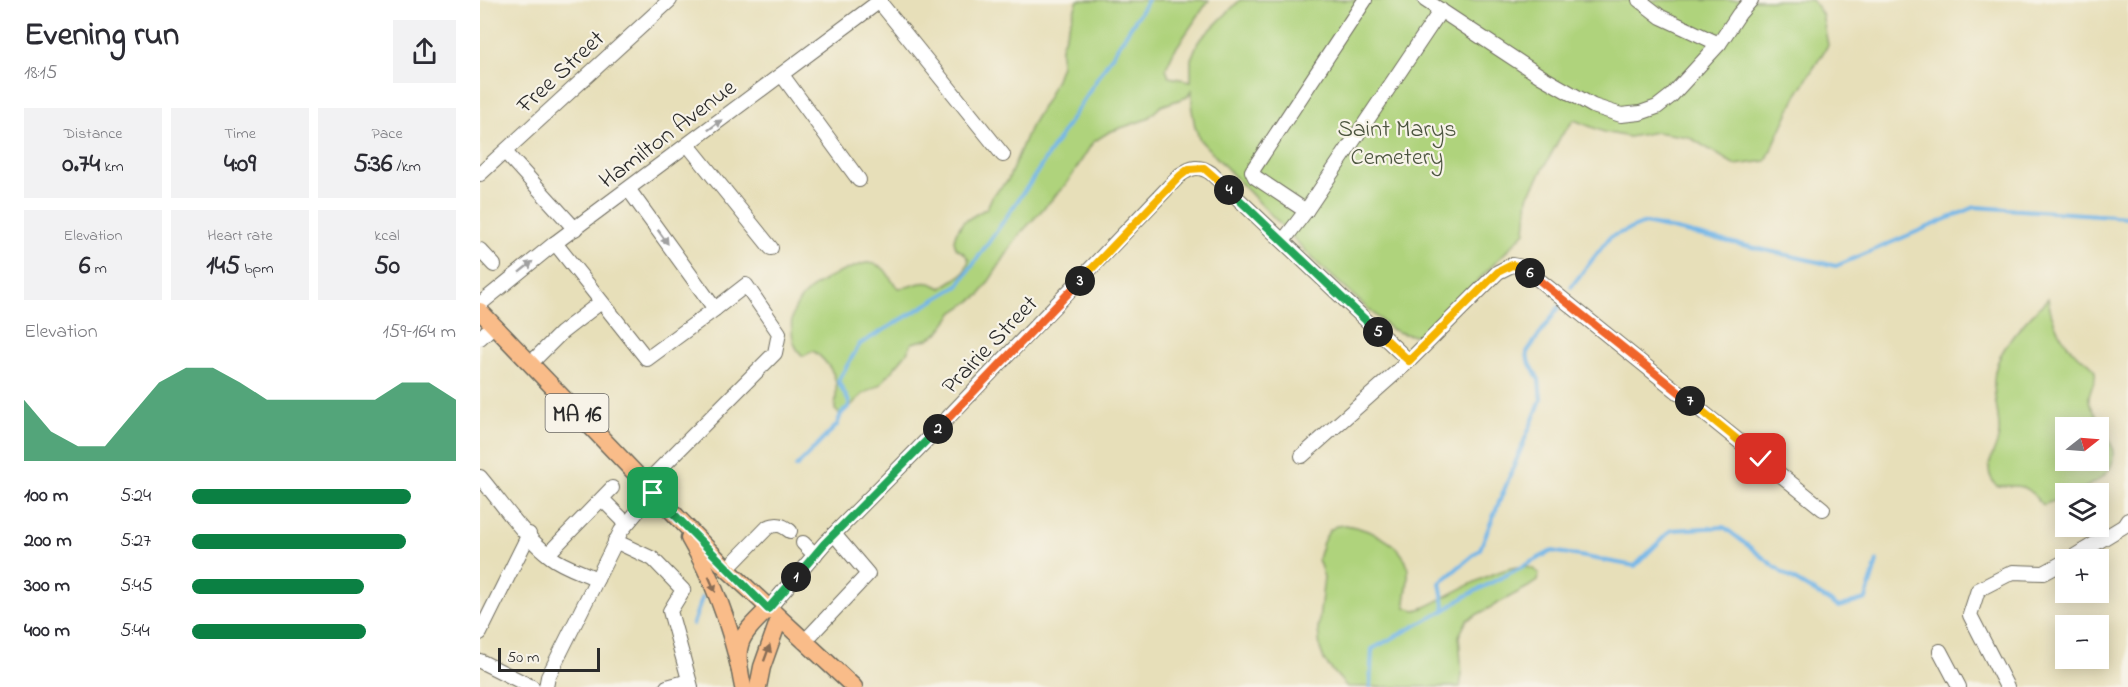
<!DOCTYPE html>
<html lang="en">
<head>
<meta charset="utf-8">
<style>
	:root { --surface:#fff; --page:#f2f2f3; --text:#2b2b33; --muted:#7c7c81; --accent:#0b8043 }
	body { margin:0; font-family:"Indie Flower",sans-serif; background:var(--page); color:var(--text); height:100vh; display:flex; flex-direction:column; font-size:22px; white-space:nowrap }
	* { box-sizing:border-box; margin:0 }
	p { font-size:20px; color:var(--muted) }
	.icon { flex:none; width:33px; height:33px; fill:none; stroke:currentColor; stroke-width:2; stroke-linecap:round; stroke-linejoin:round }
	.map { position:relative; flex:1; overflow:hidden }
	.sheet { display:flex; flex-direction:column; background:var(--surface); width:480px }
	.sheet>* { flex:none }
	.needle { width:39px; rotate:73deg }
	.fabs { position:absolute; left:1575px; top:417px; display:grid; gap:12px }
	.fabs a { display:grid; place-items:center; width:54px; height:54px; border-radius:0px; background:var(--surface); box-shadow:0 3px 15px #0003; font-size:30px }
	.scale { position:absolute; left:18px; bottom:15px; width:102px; box-sizing:border-box; padding-left:6px; border:3px solid #2b2b2b; border-top:0; font-size:16px; line-height:21px; white-space:nowrap; color:#2b2b2b; -webkit-text-stroke:4px #f7f3e8; paint-order:stroke }
	.pin { position:absolute; display:grid; place-items:center; width:51px; height:51px; color:#fff; margin:-26px; border-radius:12px; box-shadow:0 3px 9px #0006 }
	.km { position:absolute; width:30px; height:30px; margin:-15px; border-radius:50%; background:#222; color:#fff; font-size:16px; line-height:30px; text-align:center }
	.round { display:grid; place-items:center; flex:none; width:63px; height:63px; border-radius:0px; background:var(--page) }
	.overview { display:flex; align-items:center; justify-content:space-between; height:102px; padding:0 24px }
	h1 { font-size:33px; font-weight:700; line-height:45px }
	.figures { display:grid; grid-template-columns:repeat(3,1fr); gap:9px; height:102px; padding:6px 24px }
	.figures div { display:grid; align-content:center; border-radius:0px; background:var(--page); text-align:center }
	.figures b { font-size:26px; font-weight:700 }
	.figures small { font-size:16px; font-weight:400 }
	.figures p { font-size:16px }
	.chart { height:168px; padding:12px 24px }
	.chart p { display:flex; justify-content:space-between }
	.chart svg { width:100%; height:108px; margin-top:6px; fill:var(--accent); opacity:.7 }
	ul { padding:0 24px; list-style:none; font-size:20px }
	li { display:grid; grid-template-columns:96px 72px 1fr; align-items:center; height:45px }
	li i { height:15px; border-radius:8px; background:var(--accent) }
	main { display:flex; flex:1; min-height:0 }
	.map>svg:first-child { display:block }
	.green { fill:#afd37c; stroke:#6d7f54; stroke-width:1.5; fill-rule:evenodd }
	.lines { fill:none; stroke-linecap:round; stroke-linejoin:round }
	.stream { stroke:#72b6e8; stroke-width:4 }
	.minor-casing { stroke:#6d6a5d; stroke-width:16 }
	.major-casing { stroke:#6d6a5d; stroke-width:19 }
	.minor { stroke:#fff; stroke-width:14 }
	.major { stroke:#f9bc89; stroke-width:16 }
	.oneway { fill:#a0a0a0 }
	.oneway2 { fill:#886c55 }
	.split-1-casing { stroke:#fff; stroke-width:12 }
	.split-2-casing { stroke:#fff; stroke-width:12 }
	.split-3-casing { stroke:#fff; stroke-width:12 }
	.split-4-casing { stroke:#fff; stroke-width:12 }
	.split-5-casing { stroke:#fff; stroke-width:12 }
	.split-6-casing { stroke:#fff; stroke-width:12 }
	.split-7-casing { stroke:#fff; stroke-width:12 }
	.split-8-casing { stroke:#fff; stroke-width:12 }
	.split-1 { stroke:#22a559; stroke-width:8 }
	.split-2 { stroke:#22a559; stroke-width:8 }
	.split-3 { stroke:#f0652b; stroke-width:8 }
	.split-4 { stroke:#f5b400; stroke-width:8 }
	.split-5 { stroke:#22a559; stroke-width:8 }
	.split-6 { stroke:#f5b400; stroke-width:8 }
	.split-7 { stroke:#f0652b; stroke-width:8 }
	.split-8 { stroke:#f5b400; stroke-width:8 }
	.labels { text-anchor:middle; stroke-width:4.5; stroke-linejoin:round; paint-order:stroke }
	.shield { fill:#f7f3e8; stroke:#686764; stroke-width:1.5 }
	.shield-label { font-size:22px; font-weight:bold; fill:#2b2b2b }
	.street-label { font-size:24px; fill:#2b2b2b; stroke:#f7f3e8 }
	.park-label { font-size:24px; fill:#4c553f; stroke:#f7f3e8 }
</style>
</head>
<body>
<main>
<section class="sheet">
<div class="overview"><div><h1>Evening run</h1><p>18:15</p></div><a class="round"><svg class="icon" aria-label="share" viewBox="0 0 24 24"><path d="M12 15V3M7 8l5-5 5 5M5 13v7h14v-7"/></svg></a></div>
<div class="figures">
<div><p>Distance</p><b>0.74<small> km</small></b></div>
<div><p>Time</p><b>4:09</b></div>
<div><p>Pace</p><b>5:36<small> /km</small></b></div>
</div>
<div class="figures">
<div><p>Elevation</p><b>6<small> m</small></b></div>
<div><p>Heart rate</p><b>145<small> bpm</small></b></div>
<div><p>kcal</p><b>50</b></div>
</div>
<div class="chart"><p><span>Elevation</span>159–164 m</p>
<svg viewBox="0 0 160 44" preserveAspectRatio="none"><path d="M0 44V19L10 32L20 38L30 38L40 25L50 12L60 6L70 6L80 12L90 19L100 19L110 19L120 19L130 19L140 12L150 12L160 19V44z"/></svg>
</div>
<ul>
<li><b>100 m</b>5:24<i style="width:83%"></i></li>
<li><b>200 m</b>5:27<i style="width:81%"></i></li>
<li><b>300 m</b>5:45<i style="width:65%"></i></li>
<li><b>400 m</b>5:44<i style="width:66%"></i></li>
</ul>
</section>
<div class="map">
<svg width="1648" height="687" viewBox="0 0 1648 687">
	<rect width="100%" height="100%" fill="#f7f3e8"/>
	<filter id="ink" filterUnits="userSpaceOnUse"><feTurbulence type="fractalNoise" baseFrequency=".0167" numOctaves="2"/><feDisplacementMap in="SourceGraphic" scale="12" xChannelSelector="R" yChannelSelector="G"/><feConvolveMatrix kernelMatrix="1 2 1 2 8 2 1 2 1" color-interpolation-filters="sRGB"/></filter>
	<filter id="wash" filterUnits="userSpaceOnUse"><feTurbulence type="fractalNoise" baseFrequency=".008" numOctaves="4" result="noise"/><feDisplacementMap in="SourceGraphic" scale="24" xChannelSelector="R" yChannelSelector="G"/><feGaussianBlur stdDeviation="1.35" result="paint"/><feColorMatrix in="noise" values="0 0 0 0 0 0 0 0 0 0 0 0 0 0 0 0 0 1.4 0 .05"/><feComposite in="paint" operator="in"/></filter>
	<g filter="url(#wash)">
		<rect width="100%" height="100%" fill="#e7dfb9"/>
		<!-- green -->
		<g class="green">
			<path d="M 598,0 L 729,0 L 694,51 L 686,68 L 689,77 L 711,81 L 711,59 L 718,42 L 760,0 L 1332,0 L 1342,14 L 1348,45 L 1316,96 L 1286,161 L 1255,165 L 1209,137 L 1176,132 L 1149,137 L 1124,132 L 1094,120 L 1081,136 L 1048,197 L 1045,232 L 952,328 C 937,338 926,336 911,329 L 837,263 L 720,140 L 715,127 L 712,110 L 712,90 L 707,97 L 681,106 L 667,119 L 629,132 L 613,142 L 588,182 L 539,235 L 500,295 L 474,312 L 458,333 L 448,339 L 432,343 L 426,354 L 400,385 L 383,394 L 361,415 L 355,410 C 356,391 360,380 347,364 C 343,359 339,354 333,351 L 323,356 C 315,349 313,342 312,331 C 307,299 340,280 366,270 C 372,268 381,263 388,263 C 411,265 407,281 419,288 C 438,287 441,276 461,288 L 484,273 L 489,260 L 485,254 L 476,248 L 474,240 L 476,233 L 483,222 L 507,208 L 513,195 L 528,180 L 549,129 L 567,99 L 576,79 L 581,65 L 581,47 Z"/>
			<path d="M 1568,298 C 1571,319 1580,339 1596,354 C 1602,359 1610,361 1614,369 C 1619,379 1608,389 1609,399 C 1609,405 1614,411 1617,416 C 1631,440 1646,464 1615,482 C 1605,487 1597,494 1586,494 L 1585,497 L 1563,505 C 1557,501 1555,495 1550,491 C 1543,484 1527,486 1517,486 C 1499,468 1517,453 1519,434 C 1520,417 1514,400 1514,383 C 1513,349 1547,321 1568,298 ZM 1586,428 L 1618,428 L 1618,460 L 1586,460 Z"/>
			<path d="M 866,525 C 888,529 925,543 928,570 C 929,580 926,592 925,603 L 926,607 C 931,609 934,611 940,609 C 961,603 1041,547 1059,574 L 1057,581 L 1048,587 L 987,620 L 979,636 L 982,675 L 980,687 L 867,687 L 845,662 L 840,648 L 838,629 L 844,577 L 838,559 L 843,542 L 849,531 L 856,526 Z"/>
		</g>
		<g class="lines">
			<!-- stream -->
			<g class="stream">
				<polyline points="1091,287 1130,237 1165,223 1356,266 1495,207 1648,217"/>
				<polyline points="316,467 357,425 361,414 369,406 369,402 358,381 380,344 478,286 550,183 668,0"/>
				<polyline points="965,610 986,596 1072,551 1155,566 1191,530 1244,527 1303,573 1359,607 1386,599 1397,561"/>
				<polyline points="213,624 222,597"/>
				<polyline points="890,687 892,649 965,610 960,583 1000,549 1061,400 1059,380 1048,360 1047,352 1079,307"/>
			</g>
		</g>
	</g>
	<g filter="url(#ink)">
		<g class="lines">
			<!-- minor casing -->
			<g class="minor-casing">
				<g id="minor">
					<polyline points="398,0 523,155"/>
					<polyline points="885,0 772,171 775,177 826,211 961,10"/>
					<polyline points="945,0 1062,77 1113,106 1141,115 1160,113 1177,107 1191,96 1239,44 1259,14 1271,0"/>
					<polyline points="1159,0 1181,17 1239,44"/>
					<polyline points="302,75 379,180"/>
					<polyline points="208,145 291,248"/>
					<polyline points="25,152 95,229"/>
					<polyline points="0,174 190,0"/>
					<polyline points="803,241 826,211"/>
					<polyline points="75,243 167,359 235,309 149,190"/>
					<polyline points="0,250 14,265"/>
					<polyline points="0,304 75,243 401,0"/>
					<polyline points="0,338 13,326"/>
					<polyline points="50,364 81,333 121,302"/>
					<polyline points="822,456 929,361 1018,272 1032,265 1043,267 1343,509"/>
					<path d="M 0,477 C 22,503 43,536 71,557 C 84,567 102,572 117,579"/>
					<polyline points="165,484 295,353 299,333 266,285 235,309"/>
					<polyline points="122,499 146,523"/>
					<polyline points="135,541 173,559 203,590 190,611 211,687"/>
					<polyline points="323,543 335,555"/>
					<polyline points="68,554 132,488"/>
					<polyline points="1588,560 1644,526 1648,520"/>
					<path d="M 247,569 L 288,527 C 298,523 302,525 310,531"/>
					<path d="M 288,609 L 344,544 L 437,450 L 700,175 C 712,167 719,165 731,173 L 929,361"/>
					<polyline points="0,633 49,534"/>
					<polyline points="324,642 388,574 354,534"/>
					<polyline points="1460,651 1479,687"/>
					<polyline points="0,661 52,687"/>
					<polyline points="66,687 68,677 141,531 173,493"/>
					<polyline points="187,687 209,681"/>
					<polyline points="1527,687 1490,615 1498,590 1533,572 1564,573 1586,561"/>
				</g>
			</g>
			<!-- major casing -->
			<g class="major-casing">
				<g id="major">
					<polyline points="0,311 247,569 374,687"/>
					<path d="M 209,538 C 233,579 250,625 260,671"/>
					<path d="M 263,687 C 254,644 257,639 288,609"/>
					<polyline points="278,687 282,667 299,619"/>
				</g>
			</g>
			<!-- minor -->
			<use href="#minor" class="minor"/>
			<!-- major -->
			<use href="#major" class="major"/>
		</g>
		<!-- one-way arrows -->
		<defs><path id="oneway-solid" d="M-6-.8H1V-3.2L6.5 0L1 3.2V.8H-6Z" transform="scale(1.5)"/></defs>
		<g class="oneway">
			<use href="#oneway-solid" transform="translate(235 125) rotate(-37)"/>
			<use href="#oneway-solid" transform="translate(183 237) rotate(54)"/>
			<use href="#oneway-solid" transform="translate(46 267) rotate(-39)"/>
		</g>
		<g class="oneway2">
			<use href="#oneway-solid" transform="translate(232 584) rotate(66)"/>
			<use href="#oneway-solid" transform="translate(287 653) rotate(-70)"/>
		</g>
	</g>
	<g class="lines" filter="url(#ink)">
		<!-- split-1 casing -->
		<g class="split-1-casing">
			<polyline id="split-1" points="173,493 288,609 316,577"/>
		</g>
		<!-- split-2 casing -->
		<g class="split-2-casing">
			<polyline id="split-2" points="316,577 344,544 458,429"/>
		</g>
		<!-- split-3 casing -->
		<g class="split-3-casing">
			<polyline id="split-3" points="458,429 600,281"/>
		</g>
		<!-- split-4 casing -->
		<g class="split-4-casing">
			<polyline id="split-4" points="600,281 700,176 709,169 724,168 749,190"/>
		</g>
		<!-- split-5 casing -->
		<g class="split-5-casing">
			<polyline id="split-5" points="749,190 898,332"/>
		</g>
		<!-- split-6 casing -->
		<g class="split-6-casing">
			<polyline id="split-6" points="898,332 929,361 1018,272 1032,265 1043,267 1050,273"/>
		</g>
		<!-- split-7 casing -->
		<g class="split-7-casing">
			<polyline id="split-7" points="1050,273 1210,401"/>
		</g>
		<!-- split-8 casing -->
		<g class="split-8-casing">
			<polyline id="split-8" points="1210,401 1281,459"/>
		</g>
		<!-- split-1 -->
		<use href="#split-1" class="split-1"/>
		<!-- split-2 -->
		<use href="#split-2" class="split-2"/>
		<!-- split-3 -->
		<use href="#split-3" class="split-3"/>
		<!-- split-4 -->
		<use href="#split-4" class="split-4"/>
		<!-- split-5 -->
		<use href="#split-5" class="split-5"/>
		<!-- split-6 -->
		<use href="#split-6" class="split-6"/>
		<!-- split-7 -->
		<use href="#split-7" class="split-7"/>
		<!-- split-8 -->
		<use href="#split-8" class="split-8"/>
	</g>
	<g class="labels">
		<!-- shield labels -->
		<rect class="shield" x="65.5" y="394" width="63" height="38" rx="4.5"/>
		<g class="shield-label">
			<text x="97" y="421">MA 16</text>
		</g>
		<!-- street labels -->
		<g class="street-label">
			<text transform="translate(80 71) rotate(-43)" y="8">Free Street</text>
			<text transform="translate(187 133) rotate(-37)" y="8">Hamilton Avenue</text>
			<text transform="translate(509 344) rotate(-46)" y="8">Prairie Street</text>
		</g>
		<!-- park labels -->
		<g class="park-label">
			<text x="917" y="136">Saint Marys<tspan x="917" dy="28">Cemetery</tspan></text>
		</g>
	</g>
</svg>
<div class="fabs">
<a><svg class="needle" viewBox="-14 -14 28 28"><path d="M0-13l5 13h-10z" fill="#e53935"/><path d="M0 13l5-13h-10z" fill="#7c7c81"/></svg></a>
<a><svg class="icon" aria-label="layers" viewBox="0 0 24 24"><path d="M12 4l9 5-9 5-9-5zM3 14l9 5 9-5"/></svg></a>
<a>+</a>
<a>−</a>
</div>
<div class="scale">50 m</div>
<div class="pin" style="left:173px;top:493px;background:#1e9e55"><svg class="icon" aria-label="arrive" viewBox="0 0 24 24"><path d="M6 21V4h12l-3 4 3 4H6"/></svg></div>
<div class="pin" style="left:1281px;top:459px;background:#d93025"><svg class="icon" aria-label="check" viewBox="0 0 24 24"><path d="M5 12l5 5 9-10"/></svg></div>
<b class="km" style="left:316px;top:577px">1</b>
<b class="km" style="left:458px;top:429px">2</b>
<b class="km" style="left:600px;top:281px">3</b>
<b class="km" style="left:749px;top:190px">4</b>
<b class="km" style="left:898px;top:332px">5</b>
<b class="km" style="left:1050px;top:273px">6</b>
<b class="km" style="left:1210px;top:401px">7</b>
</div>
</main>
</body>
</html>
